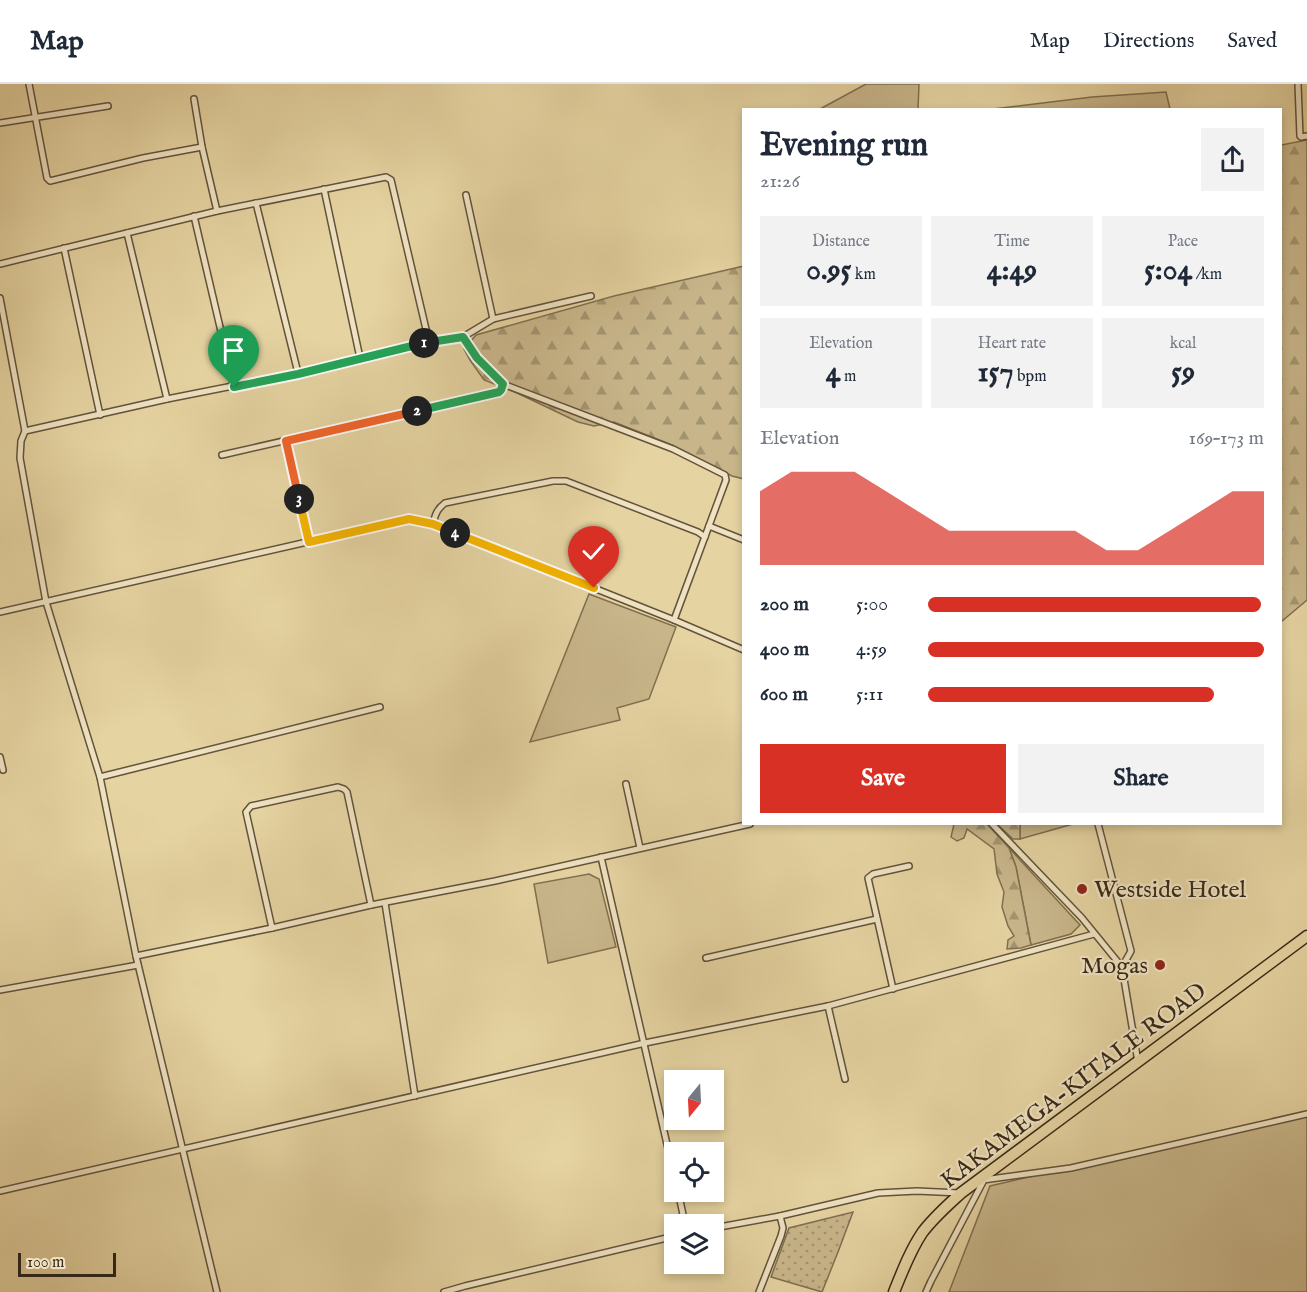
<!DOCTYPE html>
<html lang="en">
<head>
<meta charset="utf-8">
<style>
	:root { --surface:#fff; --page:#f2f2f3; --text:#1f2937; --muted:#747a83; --line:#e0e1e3; --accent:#d93025 }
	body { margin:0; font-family:"IM FELL English",serif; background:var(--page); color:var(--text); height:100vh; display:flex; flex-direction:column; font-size:22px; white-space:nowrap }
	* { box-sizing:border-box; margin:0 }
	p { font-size:20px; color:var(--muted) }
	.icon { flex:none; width:33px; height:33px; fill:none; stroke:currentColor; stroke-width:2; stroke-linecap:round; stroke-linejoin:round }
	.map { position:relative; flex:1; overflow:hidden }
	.details { position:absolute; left:742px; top:24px; width:540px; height:717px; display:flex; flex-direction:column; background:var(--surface); border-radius:0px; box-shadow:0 3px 9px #0003 }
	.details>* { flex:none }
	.needle { width:39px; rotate:198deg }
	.buttons { position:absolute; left:664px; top:986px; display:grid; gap:12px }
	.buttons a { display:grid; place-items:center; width:60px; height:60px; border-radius:0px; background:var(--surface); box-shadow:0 3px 9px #0003; font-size:30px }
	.scale { position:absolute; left:18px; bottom:15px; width:98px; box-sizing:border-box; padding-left:6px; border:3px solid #382817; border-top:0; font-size:16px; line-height:21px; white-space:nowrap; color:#382817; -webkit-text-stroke:4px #eee2c2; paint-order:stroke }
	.pin { position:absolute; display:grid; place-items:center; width:51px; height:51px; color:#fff; margin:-62px -26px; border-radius:50% 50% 50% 0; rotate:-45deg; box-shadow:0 0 6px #0007 }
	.pin .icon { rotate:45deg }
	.km { position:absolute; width:30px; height:30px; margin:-15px; border-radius:50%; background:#222; color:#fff; font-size:16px; line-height:30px; text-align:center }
	.round { display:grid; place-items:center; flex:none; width:63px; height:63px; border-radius:0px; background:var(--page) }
	.headline { display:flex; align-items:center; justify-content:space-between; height:102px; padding:0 18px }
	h1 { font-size:33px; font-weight:700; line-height:45px }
	.metrics { display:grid; grid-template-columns:repeat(3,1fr); gap:9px; height:102px; padding:6px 18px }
	.metrics div { display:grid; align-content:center; border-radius:0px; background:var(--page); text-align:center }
	.metrics b { font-size:30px; font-weight:700 }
	.metrics small { font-size:16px; font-weight:400 }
	.metrics p { font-size:16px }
	.chart { height:168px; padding:12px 18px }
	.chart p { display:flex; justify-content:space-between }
	.chart svg { width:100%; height:108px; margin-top:6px; fill:var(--accent); opacity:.7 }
	.button { display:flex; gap:12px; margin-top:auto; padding:12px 18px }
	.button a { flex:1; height:69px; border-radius:0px; background:var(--accent); color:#fff; font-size:24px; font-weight:700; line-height:69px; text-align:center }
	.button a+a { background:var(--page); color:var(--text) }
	ul { padding:0 18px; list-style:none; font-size:20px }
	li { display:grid; grid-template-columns:96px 72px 1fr; align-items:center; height:45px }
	li i { height:15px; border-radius:8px; background:var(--accent) }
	header { display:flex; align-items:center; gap:36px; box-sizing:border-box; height:84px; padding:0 30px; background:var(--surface); border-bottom:2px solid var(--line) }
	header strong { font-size:28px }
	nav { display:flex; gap:33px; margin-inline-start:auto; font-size:21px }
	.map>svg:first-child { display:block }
	.green { fill:#c8b68a; stroke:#806f50; stroke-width:1.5 }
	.forest { fill:url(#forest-firs); stroke:#806f50; stroke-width:1.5 }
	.garden { fill:url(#garden-dots); stroke:#806f50; stroke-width:1.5 }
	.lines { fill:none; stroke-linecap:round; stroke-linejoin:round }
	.street-casing { stroke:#63533a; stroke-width:8 }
	.highway-casing { stroke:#382817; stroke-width:13 }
	.street { stroke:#eee2c2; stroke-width:5 }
	.highway { stroke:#e5d3a1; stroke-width:10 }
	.split-1-casing { stroke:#fff; stroke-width:12 }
	.split-2-casing { stroke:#fff; stroke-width:12 }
	.split-3-casing { stroke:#fff; stroke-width:12 }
	.split-4-casing { stroke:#fff; stroke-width:12 }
	.split-5-casing { stroke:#fff; stroke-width:12 }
	.split-1 { stroke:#22a559; stroke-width:8 }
	.split-2 { stroke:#22a559; stroke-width:8 }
	.split-3 { stroke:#f0652b; stroke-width:8 }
	.split-4 { stroke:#f5b400; stroke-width:8 }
	.split-5 { stroke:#f5b400; stroke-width:8 }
	.poi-dot { fill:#8f2418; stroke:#eee2c2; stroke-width:2 }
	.labels { text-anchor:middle; stroke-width:4.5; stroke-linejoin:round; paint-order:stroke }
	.poi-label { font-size:24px; fill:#382817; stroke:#eee2c2; text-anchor:start }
	.street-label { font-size:24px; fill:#382817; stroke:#eee2c2 }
</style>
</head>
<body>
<header>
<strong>Map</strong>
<nav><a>Map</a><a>Directions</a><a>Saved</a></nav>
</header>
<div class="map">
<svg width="1307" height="1208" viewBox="0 0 1307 1208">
	<defs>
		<pattern id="forest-firs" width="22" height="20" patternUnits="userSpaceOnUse" patternTransform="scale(1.5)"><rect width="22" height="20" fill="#c8b68a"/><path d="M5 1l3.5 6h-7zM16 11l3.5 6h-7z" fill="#a39470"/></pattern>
		<pattern id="garden-dots" width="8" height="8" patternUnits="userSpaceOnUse" patternTransform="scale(1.5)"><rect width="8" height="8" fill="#c8b68a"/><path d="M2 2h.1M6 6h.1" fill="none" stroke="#a39470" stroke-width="1.8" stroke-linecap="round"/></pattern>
	</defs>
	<rect width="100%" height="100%" fill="#e5d3a1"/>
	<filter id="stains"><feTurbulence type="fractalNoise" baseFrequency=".00333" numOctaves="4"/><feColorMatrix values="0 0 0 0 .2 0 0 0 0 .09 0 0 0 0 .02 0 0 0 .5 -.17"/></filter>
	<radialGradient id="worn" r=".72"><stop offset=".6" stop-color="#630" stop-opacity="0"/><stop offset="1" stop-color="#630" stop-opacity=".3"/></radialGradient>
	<!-- green -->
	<g class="green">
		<polygon points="866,0 919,0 918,25 820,25"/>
		<polygon points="1166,8 1170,25 993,25 1092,13"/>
		<polygon points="589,510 676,543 649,615 617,624 620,636 530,658"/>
		<polygon points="1020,740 1073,740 1020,755"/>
		<polygon points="1009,764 1080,841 1071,850 1031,861 1016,783"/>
		<polygon points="589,790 599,795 616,863 548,879 534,800"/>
		<polygon points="1307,1028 1307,1208 949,1208 990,1102"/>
	</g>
	<!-- forest -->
	<g class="forest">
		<polygon points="1307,56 1307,516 1281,538 1281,61"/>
		<polygon points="744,182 744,395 732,392 672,361 614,338 594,342 578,338 515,308 484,296 470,276 464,265 476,251 614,212"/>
		<polygon points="954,740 987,740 1009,764 1016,783 1031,861 1021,864 1007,865 1008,856 1014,852 1008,842 1002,823 1004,808 997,790 994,765 967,745 964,754 957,757 951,753"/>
		<polygon points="997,740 1020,740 1020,755 1013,755"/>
	</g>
	<!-- garden -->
	<polygon class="garden" points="853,1128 838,1168 822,1208 771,1193 789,1144"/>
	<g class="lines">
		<!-- street casing -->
		<g class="street-casing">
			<g id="street">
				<polyline points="29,0 47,94 50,97 143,74 202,63"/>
				<polyline points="1298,0 1300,52 1301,53 1307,52"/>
				<polyline points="194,15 202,63 217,127"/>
				<polyline points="0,39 108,22"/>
				<polyline points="324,105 360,274"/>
				<polyline points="466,111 493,235"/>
				<polyline points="256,119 298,289"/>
				<polyline points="194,132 234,303"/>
				<polyline points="127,149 167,315"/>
				<polyline points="64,164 100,331"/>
				<polyline points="0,180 217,127 386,93 391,96 429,258"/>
				<polyline points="0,214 25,347 21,357 20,374 46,518 100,693 136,872 217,1208"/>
				<polyline points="463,253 477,274 503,300 673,365 725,391 726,396 674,536"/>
				<polyline points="25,347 167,315 298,289 429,258 463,253 493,235 591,212"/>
				<polyline points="286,357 308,458"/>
				<polyline points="222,371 499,308 502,306 503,300"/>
				<path d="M 433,440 C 435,431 437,425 445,419 L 553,397 L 566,397 L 698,448 L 705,453"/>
				<polyline points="709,442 744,456"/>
				<polyline points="0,528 386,440 409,435 433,440 674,536 744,566"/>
				<polyline points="0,673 3,686"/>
				<polyline points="100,693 380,623"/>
				<polyline points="626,700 640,764"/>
				<polyline points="992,740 1082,834 1122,883 1138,978"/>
				<polyline points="1098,740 1131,867 1122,883"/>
				<polyline points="601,773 675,1095"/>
				<polyline points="385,819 415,1012"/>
				<polyline points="272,844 246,728 251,722 338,703 344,705 347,708 371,821"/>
				<polyline points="136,872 272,844 371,821 495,797 750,740"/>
				<polyline points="706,874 877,835"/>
				<polyline points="893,905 868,794 873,790 909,782"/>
				<polyline points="0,906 138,881"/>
				<polyline points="828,922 845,995"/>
				<polyline points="983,1096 1071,1084 1307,1030"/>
				<polyline points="0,1107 645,959 828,922 1094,850"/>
				<polyline points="678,1107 685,1140"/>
				<polyline points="714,1144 780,1132 878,1109 917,1107 960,1109"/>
				<polyline points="444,1208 465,1202 675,1152"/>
				<polyline points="759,1208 781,1152 783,1144 780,1132"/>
				<polyline points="926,1208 931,1197 984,1096"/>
			</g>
		</g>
		<!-- highway casing -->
		<g class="highway-casing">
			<path id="highway" d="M 894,1208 C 902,1188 910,1167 922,1149 C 933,1134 948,1121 961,1109 L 1307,852"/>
		</g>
		<!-- street -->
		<use href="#street" class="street"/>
		<!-- highway -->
		<use href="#highway" class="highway"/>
	</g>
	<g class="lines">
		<!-- split-1 casing -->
		<g class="split-1-casing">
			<polyline id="split-1" points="234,303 298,290 424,259"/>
		</g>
		<!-- split-2 casing -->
		<g class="split-2-casing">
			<polyline id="split-2" points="417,327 499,308 501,306 503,300 477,274 463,253 424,259"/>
		</g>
		<!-- split-3 casing -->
		<g class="split-3-casing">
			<polyline id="split-3" points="299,415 286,357 417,327"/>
		</g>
		<!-- split-4 casing -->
		<g class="split-4-casing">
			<polyline id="split-4" points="299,415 309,458 409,435 433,440 455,449"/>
		</g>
		<!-- split-5 casing -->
		<g class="split-5-casing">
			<polyline id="split-5" points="455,449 594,504"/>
		</g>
		<!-- split-1 -->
		<use href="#split-1" class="split-1"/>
		<!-- split-2 -->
		<use href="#split-2" class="split-2"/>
		<!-- split-3 -->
		<use href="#split-3" class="split-3"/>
		<!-- split-4 -->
		<use href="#split-4" class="split-4"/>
		<!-- split-5 -->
		<use href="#split-5" class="split-5"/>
	</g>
	<!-- markers -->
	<g class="poi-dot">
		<circle cx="1082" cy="805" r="6"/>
		<circle cx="1160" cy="881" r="6"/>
	</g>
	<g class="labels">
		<!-- poi labels -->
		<g class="poi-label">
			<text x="1094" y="813">Westside Hotel</text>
			<text x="1148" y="889" text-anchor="end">Mogas</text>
		</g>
		<!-- street labels -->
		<g class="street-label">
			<text transform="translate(1073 1001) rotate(-37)" y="8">KAKAMEGA-KITALE ROAD</text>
		</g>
	</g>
	<rect width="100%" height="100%" filter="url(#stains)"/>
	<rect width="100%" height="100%" fill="url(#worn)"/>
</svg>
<div class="buttons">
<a><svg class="needle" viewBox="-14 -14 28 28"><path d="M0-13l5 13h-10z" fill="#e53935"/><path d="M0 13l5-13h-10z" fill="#747a83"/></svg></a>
<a><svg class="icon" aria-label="locate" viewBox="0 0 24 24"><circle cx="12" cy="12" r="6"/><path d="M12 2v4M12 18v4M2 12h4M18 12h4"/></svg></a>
<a><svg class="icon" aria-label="layers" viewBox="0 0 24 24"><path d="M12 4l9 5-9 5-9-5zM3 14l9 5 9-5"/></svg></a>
</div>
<div class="scale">100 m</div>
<div class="pin" style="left:234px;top:303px;background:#1e9e55"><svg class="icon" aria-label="arrive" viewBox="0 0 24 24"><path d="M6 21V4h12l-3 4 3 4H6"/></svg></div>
<div class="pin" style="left:594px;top:504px;background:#d93025"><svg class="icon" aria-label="check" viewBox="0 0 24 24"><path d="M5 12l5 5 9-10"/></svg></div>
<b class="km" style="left:424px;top:259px">1</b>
<b class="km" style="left:417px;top:327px">2</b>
<b class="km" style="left:299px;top:415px">3</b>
<b class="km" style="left:455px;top:449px">4</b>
<section class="details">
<div class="headline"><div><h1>Evening run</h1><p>21:26</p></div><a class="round"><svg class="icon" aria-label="share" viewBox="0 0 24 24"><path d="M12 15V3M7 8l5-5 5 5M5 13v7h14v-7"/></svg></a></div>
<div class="metrics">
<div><p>Distance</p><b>0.95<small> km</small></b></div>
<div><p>Time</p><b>4:49</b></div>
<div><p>Pace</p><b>5:04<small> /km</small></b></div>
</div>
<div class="metrics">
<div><p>Elevation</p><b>4<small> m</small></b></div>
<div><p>Heart rate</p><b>157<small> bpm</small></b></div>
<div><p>kcal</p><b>59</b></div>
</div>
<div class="chart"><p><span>Elevation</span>169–173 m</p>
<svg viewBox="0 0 160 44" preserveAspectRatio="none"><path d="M0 44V14L10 6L20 6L30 6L40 14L50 22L60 30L70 30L80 30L90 30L100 30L110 38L120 38L130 30L140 22L150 14L160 14V44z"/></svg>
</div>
<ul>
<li><b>200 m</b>5:00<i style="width:99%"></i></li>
<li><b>400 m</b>4:59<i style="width:100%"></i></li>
<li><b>600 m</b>5:11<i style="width:85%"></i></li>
</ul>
<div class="button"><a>Save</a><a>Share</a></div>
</section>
</div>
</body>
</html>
